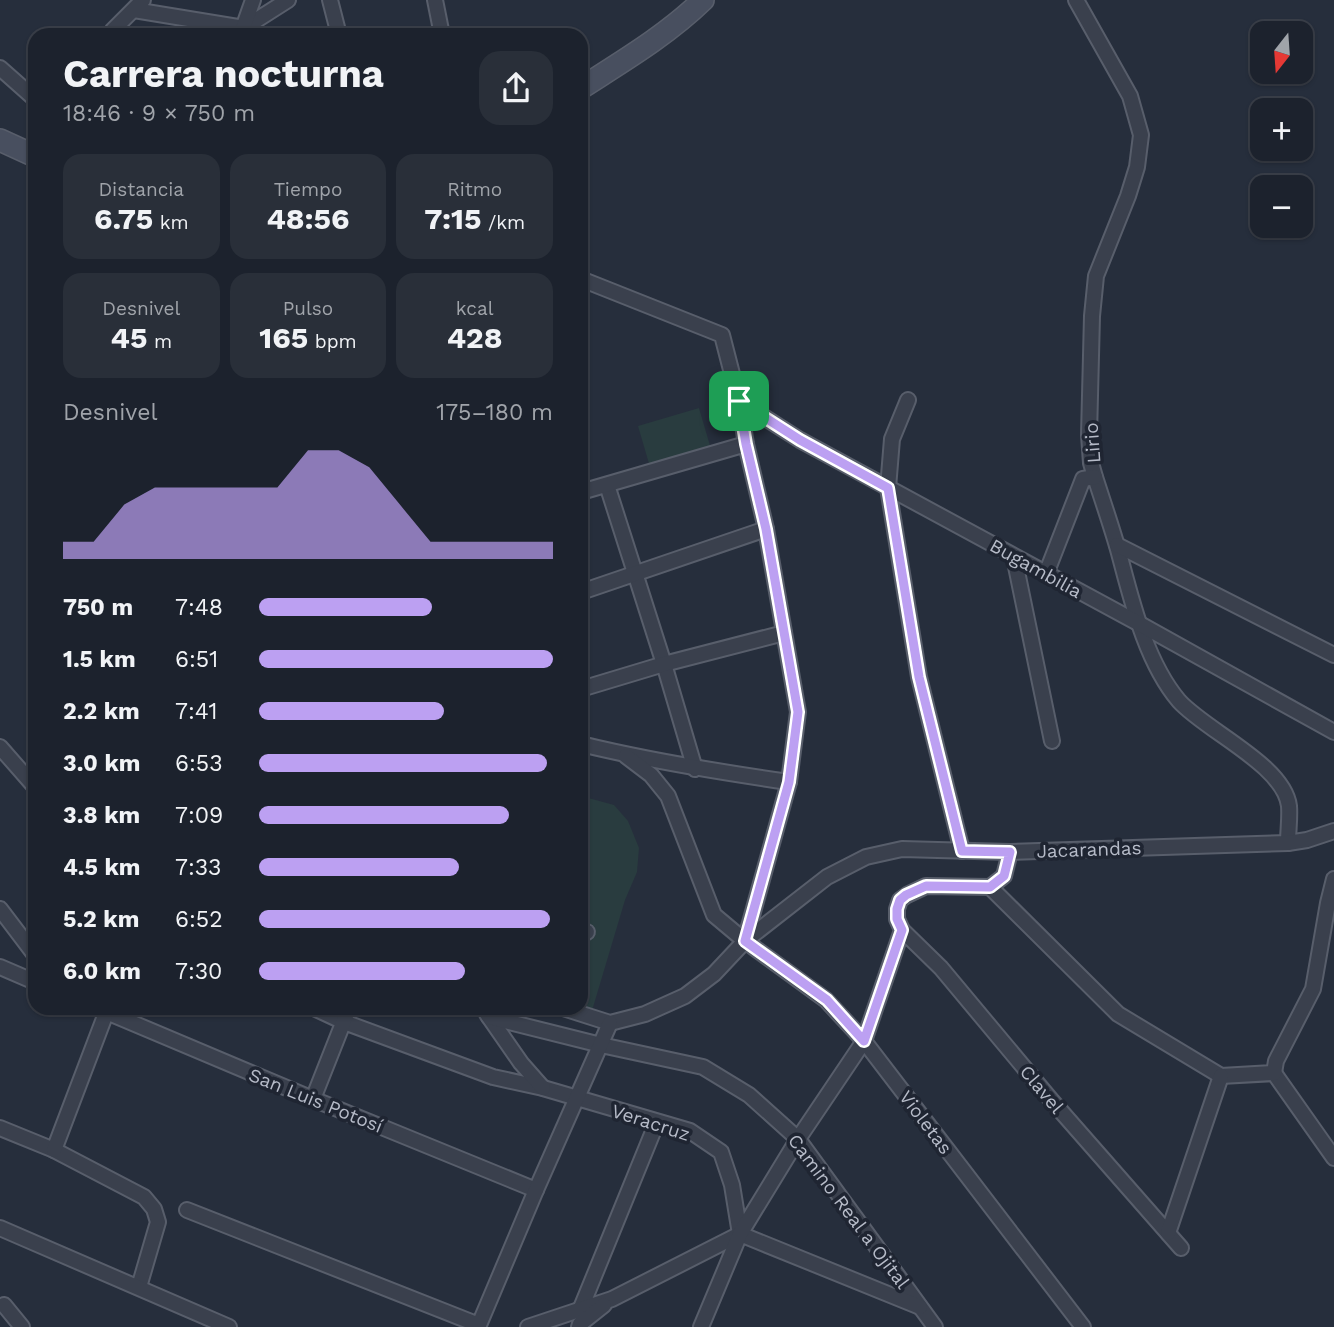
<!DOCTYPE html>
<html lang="es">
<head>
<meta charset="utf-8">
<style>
	:root { --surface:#1c222d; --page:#292f39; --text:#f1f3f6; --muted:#a0a4aa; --line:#3a3f49; --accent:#bca0f2 }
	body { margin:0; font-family:"Work Sans",sans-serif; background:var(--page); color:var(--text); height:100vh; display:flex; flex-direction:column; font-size:26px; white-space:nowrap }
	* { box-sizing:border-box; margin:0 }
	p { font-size:23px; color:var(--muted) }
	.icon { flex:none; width:38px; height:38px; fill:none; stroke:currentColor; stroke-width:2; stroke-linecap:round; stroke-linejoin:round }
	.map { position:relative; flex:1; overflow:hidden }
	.panel { position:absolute; left:28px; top:28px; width:560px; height:987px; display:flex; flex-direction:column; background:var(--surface); border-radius:21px; box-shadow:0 2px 5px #0004,0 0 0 2px var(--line) }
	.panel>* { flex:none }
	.needle { width:46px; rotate:197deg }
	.controls { position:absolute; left:1250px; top:21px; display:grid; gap:14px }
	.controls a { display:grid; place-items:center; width:63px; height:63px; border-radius:14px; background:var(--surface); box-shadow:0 2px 5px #0004,0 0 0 2px var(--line); font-size:35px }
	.pin { position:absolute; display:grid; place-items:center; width:60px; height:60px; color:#fff; margin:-30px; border-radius:14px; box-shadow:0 4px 10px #0006 }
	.round { display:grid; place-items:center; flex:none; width:74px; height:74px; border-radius:21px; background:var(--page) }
	.summary { display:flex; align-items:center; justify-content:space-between; height:119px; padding:0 35px }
	h1 { font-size:38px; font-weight:700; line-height:52px }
	.metrics { display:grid; grid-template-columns:repeat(3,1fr); gap:10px; height:119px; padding:7px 35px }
	.metrics div { display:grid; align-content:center; border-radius:18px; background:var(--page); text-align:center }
	.metrics b { font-size:30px; font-weight:700 }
	.metrics small { font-size:19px; font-weight:400 }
	.metrics p { font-size:19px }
	.chart { height:196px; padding:14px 35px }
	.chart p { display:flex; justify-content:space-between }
	.chart svg { width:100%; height:126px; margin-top:7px; fill:var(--accent); opacity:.7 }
	ul { padding:0 35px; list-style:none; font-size:23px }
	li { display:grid; grid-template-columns:112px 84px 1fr; align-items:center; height:52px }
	li i { height:18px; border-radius:9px; background:var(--accent) }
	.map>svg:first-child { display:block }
	.green { fill:#293c3f }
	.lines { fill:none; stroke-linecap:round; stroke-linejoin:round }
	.minor-casing { stroke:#585e6b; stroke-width:18 }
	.secondary-casing { stroke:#585e6b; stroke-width:24 }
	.minor { stroke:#3a404d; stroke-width:14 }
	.secondary { stroke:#484f5f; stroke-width:21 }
	.route-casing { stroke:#fff; stroke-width:14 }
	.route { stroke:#bca0f2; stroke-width:9 }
	.labels { text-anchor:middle; stroke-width:7; stroke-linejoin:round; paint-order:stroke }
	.street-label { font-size:19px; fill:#b6bbc8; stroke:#1f2532 }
</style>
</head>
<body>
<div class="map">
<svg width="1334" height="1327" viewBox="0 0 1334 1327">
	<rect width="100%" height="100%" fill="#262e3c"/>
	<!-- green -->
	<g class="green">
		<polygon points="699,408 711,449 650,467 638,426"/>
		<polygon points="581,796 614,805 628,821 639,848 637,872 625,900 591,1014 581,1008"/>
	</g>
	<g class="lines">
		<!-- minor casing -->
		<g class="minor-casing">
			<g id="minor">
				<polyline points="330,0 339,35"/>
				<polyline points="435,0 441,30"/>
				<path d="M 1076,0 L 1130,96 L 1141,135 L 1137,167 L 1128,196 L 1096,276 L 1092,316 L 1089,435 L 1091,463 L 1095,477 C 1103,502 1112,528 1119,553 C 1132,602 1146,662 1179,701 C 1206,731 1284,765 1289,806 C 1290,818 1288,831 1288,843"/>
				<polyline points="134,10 244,28"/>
				<polyline points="244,28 288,0"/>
				<polyline points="242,31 253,0"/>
				<polyline points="110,35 113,30 143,0"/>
				<polyline points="0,68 35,99"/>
				<polyline points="581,279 722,335 739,401 746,444 766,529 798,712 789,782 745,941"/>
				<polyline points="908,400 892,439 888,488 919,677 962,851"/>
				<polyline points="739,401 800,440 1138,623 1334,732"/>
				<polyline points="607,485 664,664 695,769"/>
				<polyline points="581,492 746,444"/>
				<polyline points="1117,545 1334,655"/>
				<polyline points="1014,557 1052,741"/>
				<polyline points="1046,574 1083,479 1095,477"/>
				<polyline points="581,592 766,529"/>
				<polyline points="581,689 664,664 784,633"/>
				<path d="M 581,744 C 650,761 719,772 789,782"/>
				<polyline points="0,747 35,787"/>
				<polyline points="626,756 651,775 668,796 714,915 745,941 826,1000 864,1041 1083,1327"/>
				<polyline points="990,887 1118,1014 1221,1076"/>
				<polyline points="0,909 35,955"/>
				<polyline points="902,930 941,968 1052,1101 1181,1248"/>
				<polyline points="581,935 587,932"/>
				<polyline points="0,967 35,982"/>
				<polyline points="97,1008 313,1099 536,1190"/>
				<polyline points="314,1008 344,1022 493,1077 543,1088 690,1131 721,1152 732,1185 740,1234"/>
				<polyline points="563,1008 610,1023 645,1014 685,996 714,974 745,941 827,877 866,857 902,849 1010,852 1288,843 1307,840 1334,831"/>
				<polyline points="487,1014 521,1063 543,1088"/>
				<polyline points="489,1017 601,1045 703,1067 749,1095 798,1139 935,1327"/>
				<polyline points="1274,1073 1334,1158"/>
				<polyline points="1221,1076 1274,1073 1276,1061 1313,989 1328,903 1334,879"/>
				<polyline points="313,1099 349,1008"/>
				<polyline points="0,1128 54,1150 144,1197 154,1209 158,1222 139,1287"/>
				<polyline points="54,1150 108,1008"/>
				<polyline points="187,1210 479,1325 536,1190 610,1023"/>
				<polyline points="0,1228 229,1327"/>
				<polyline points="1168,1233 1221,1076"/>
				<polyline points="740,1234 920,1307"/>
				<polyline points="4,1305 22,1327"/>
				<polyline points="581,1308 657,1122"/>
				<polyline points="528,1327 612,1299 740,1234"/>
				<polyline points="579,1327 580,1324 604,1305"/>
				<polyline points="701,1327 740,1234 798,1139 864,1041 902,930 897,919 897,909 900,900 907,895 926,886 990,887 1004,876 1010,852"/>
			</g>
		</g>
		<!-- secondary casing -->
		<g class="secondary-casing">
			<g id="secondary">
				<path d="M 581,88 C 623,61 667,35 703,0"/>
				<polyline points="0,140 35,156"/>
			</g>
		</g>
		<!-- minor -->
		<use href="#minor" class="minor"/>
		<!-- secondary -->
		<use href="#secondary" class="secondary"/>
	</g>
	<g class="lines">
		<!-- route casing -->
		<g class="route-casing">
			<polygon id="route" points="739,401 800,440 888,488 919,677 962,851 1010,852 1004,876 990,887 926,886 906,895 900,900 897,909 897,919 902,930 864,1041 827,1000 745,941 789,782 798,712 766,529 746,444"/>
		</g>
		<!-- route -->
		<use href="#route" class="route"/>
	</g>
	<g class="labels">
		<!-- street labels -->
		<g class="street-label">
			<text transform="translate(1092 443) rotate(-94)" y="7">Lirio</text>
			<text transform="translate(1036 568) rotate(29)" y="7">Bugambilia</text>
			<text transform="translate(1089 849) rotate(-2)" y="7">Jacarandas</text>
			<text transform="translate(1042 1089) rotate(50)" y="7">Clavel</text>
			<text transform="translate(316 1100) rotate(22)" y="7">San Luis Potosí</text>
			<text transform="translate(651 1122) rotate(18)" y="7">Veracruz</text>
			<text transform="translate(926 1122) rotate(53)" y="7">Violetas</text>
			<text transform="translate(849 1211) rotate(53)" y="7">Camino Real a Ojital</text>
		</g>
	</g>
</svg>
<div class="controls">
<a><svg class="needle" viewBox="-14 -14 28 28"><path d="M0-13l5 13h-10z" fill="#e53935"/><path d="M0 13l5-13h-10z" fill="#a0a4aa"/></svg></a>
<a>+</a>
<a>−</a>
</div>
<div class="pin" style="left:739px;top:401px;background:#1e9e55"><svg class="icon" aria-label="arrive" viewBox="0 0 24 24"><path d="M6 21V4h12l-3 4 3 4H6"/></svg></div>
<section class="panel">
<div class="summary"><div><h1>Carrera nocturna</h1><p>18:46 · 9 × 750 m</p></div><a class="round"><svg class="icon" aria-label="share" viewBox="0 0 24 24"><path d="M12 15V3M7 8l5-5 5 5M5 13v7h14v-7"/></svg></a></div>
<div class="metrics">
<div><p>Distancia</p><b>6.75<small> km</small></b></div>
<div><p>Tiempo</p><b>48:56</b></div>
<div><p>Ritmo</p><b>7:15<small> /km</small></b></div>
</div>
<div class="metrics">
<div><p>Desnivel</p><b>45<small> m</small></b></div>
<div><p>Pulso</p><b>165<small> bpm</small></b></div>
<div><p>kcal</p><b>428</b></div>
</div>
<div class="chart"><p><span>Desnivel</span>175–180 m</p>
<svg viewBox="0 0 160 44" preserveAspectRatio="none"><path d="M0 44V38L10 38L20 25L30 19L40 19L50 19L60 19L70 19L80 6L90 6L100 12L110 25L120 38L130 38L140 38L150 38L160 38V44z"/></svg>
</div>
<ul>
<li><b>750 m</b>7:48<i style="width:59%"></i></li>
<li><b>1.5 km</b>6:51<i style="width:100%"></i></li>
<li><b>2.2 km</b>7:41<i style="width:63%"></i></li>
<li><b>3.0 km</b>6:53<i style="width:98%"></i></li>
<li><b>3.8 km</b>7:09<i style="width:85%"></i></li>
<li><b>4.5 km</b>7:33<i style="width:68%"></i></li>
<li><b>5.2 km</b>6:52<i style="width:99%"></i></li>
<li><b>6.0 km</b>7:30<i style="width:70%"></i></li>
</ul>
</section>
</div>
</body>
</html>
